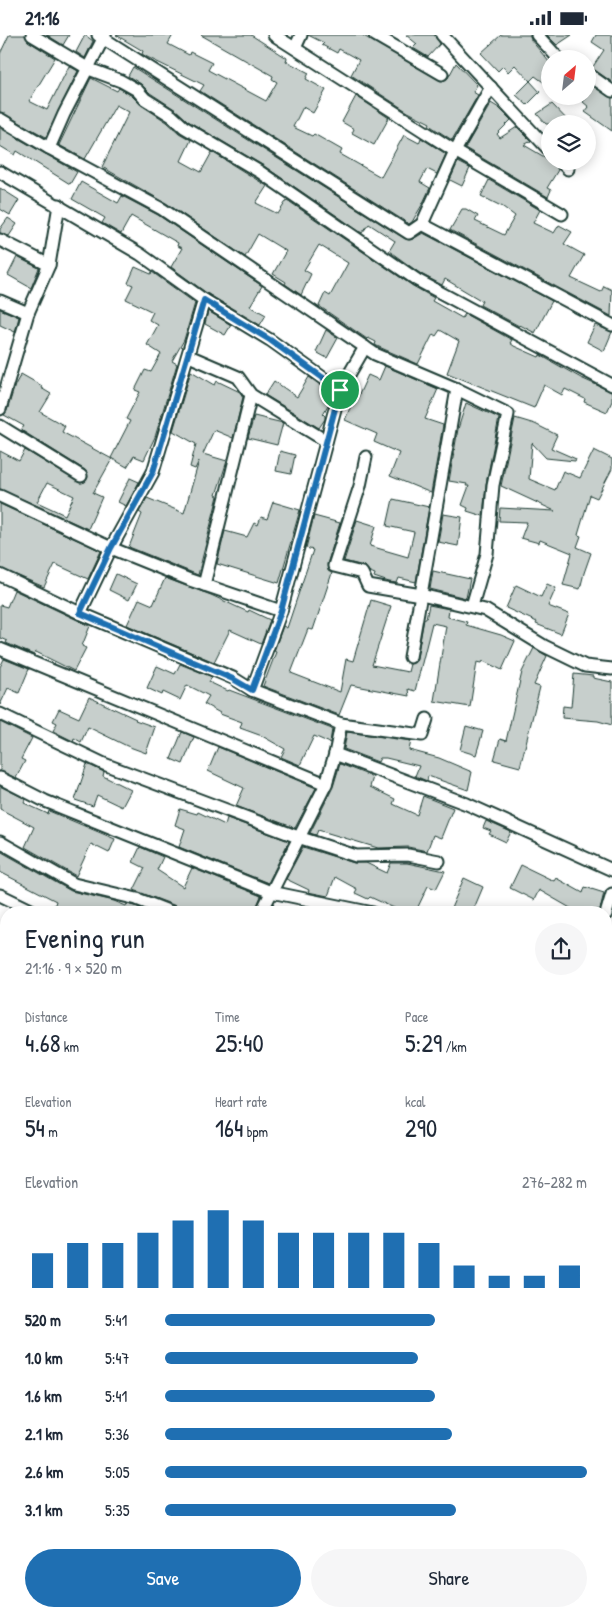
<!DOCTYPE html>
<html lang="en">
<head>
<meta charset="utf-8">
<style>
	:root { --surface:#fff; --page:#f6f6f7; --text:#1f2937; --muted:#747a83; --accent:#1f6fb2 }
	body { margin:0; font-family:"Patrick Hand",sans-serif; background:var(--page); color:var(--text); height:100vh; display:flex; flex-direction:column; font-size:19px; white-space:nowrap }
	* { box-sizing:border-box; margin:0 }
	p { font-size:16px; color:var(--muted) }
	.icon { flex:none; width:28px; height:28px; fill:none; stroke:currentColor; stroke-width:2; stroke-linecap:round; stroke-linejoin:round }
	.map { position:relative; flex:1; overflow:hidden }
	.drawer { position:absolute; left:0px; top:871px; width:612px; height:711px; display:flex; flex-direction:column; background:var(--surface); border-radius:20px 20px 0 0; box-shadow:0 2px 12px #0003 }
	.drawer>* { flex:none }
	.needle { width:32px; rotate:28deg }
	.tools { position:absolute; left:541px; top:15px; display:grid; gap:10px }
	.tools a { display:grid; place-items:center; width:55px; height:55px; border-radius:50%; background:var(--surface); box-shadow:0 2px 12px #0003; font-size:25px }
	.pin { position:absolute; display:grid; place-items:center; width:42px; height:42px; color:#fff; margin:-21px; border:2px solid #fff; border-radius:50%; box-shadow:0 1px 5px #0007 }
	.round { display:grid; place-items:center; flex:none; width:52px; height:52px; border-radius:26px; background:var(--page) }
	.headline { display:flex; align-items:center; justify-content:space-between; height:85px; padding:0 25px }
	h1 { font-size:28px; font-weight:600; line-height:38px }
	.figures { display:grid; grid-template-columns:repeat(3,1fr); gap:8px; height:85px; padding:5px 25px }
	.figures div { display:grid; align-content:center }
	.figures b { font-size:25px; font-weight:600 }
	.figures small { font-size:14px; font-weight:400 }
	.figures p { font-size:14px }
	.chart { height:140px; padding:10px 25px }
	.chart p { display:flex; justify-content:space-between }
	.chart svg { width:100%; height:90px; margin-top:5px; stroke:var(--accent); stroke-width:6 }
	.button { display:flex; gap:10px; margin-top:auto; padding:10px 25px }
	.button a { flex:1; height:58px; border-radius:30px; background:var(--accent); color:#fff; font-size:20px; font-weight:600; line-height:58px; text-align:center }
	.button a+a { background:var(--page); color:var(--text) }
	ul { padding:0 25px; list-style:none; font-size:16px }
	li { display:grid; grid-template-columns:80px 60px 1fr; align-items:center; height:38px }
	li i { height:12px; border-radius:6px; background:var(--accent) }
	.status { display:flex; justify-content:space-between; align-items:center; height:35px; padding:0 25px; background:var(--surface); direction:ltr }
	.status svg { height:14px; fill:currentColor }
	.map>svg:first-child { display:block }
	.water { fill:#afbab7; stroke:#758883 }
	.building { fill:#c7cfcc; stroke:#1f3d34; fill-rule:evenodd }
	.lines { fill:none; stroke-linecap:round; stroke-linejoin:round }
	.street-casing { stroke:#1f3d34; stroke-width:15 }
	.street { stroke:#fff; stroke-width:11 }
	.route-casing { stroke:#fff; stroke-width:10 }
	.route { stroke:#1f6fb2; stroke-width:6 }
</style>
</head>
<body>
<div class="status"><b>21:16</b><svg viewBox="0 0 49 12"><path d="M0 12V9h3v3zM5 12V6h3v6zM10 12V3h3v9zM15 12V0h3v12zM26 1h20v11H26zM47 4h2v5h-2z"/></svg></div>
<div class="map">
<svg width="612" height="1582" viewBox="0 0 612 1582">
	<rect width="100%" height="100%" fill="#fff"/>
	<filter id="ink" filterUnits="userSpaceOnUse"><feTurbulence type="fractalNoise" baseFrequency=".02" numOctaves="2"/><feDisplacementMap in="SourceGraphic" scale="10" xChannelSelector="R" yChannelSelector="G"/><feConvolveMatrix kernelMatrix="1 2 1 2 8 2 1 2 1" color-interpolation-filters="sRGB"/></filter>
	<g filter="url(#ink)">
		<!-- water -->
		<path class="water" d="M 6,1481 L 6,1576 L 154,1576 L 150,1582 L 0,1582 L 0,1540 L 3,1536 C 0,1517 2,1500 6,1481 Z"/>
		<!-- building -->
		<g class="building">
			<polygon points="9,0 25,0 28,6 55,23 29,66 47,75 69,31 78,36 46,102 0,77 0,19"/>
			<polygon points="47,0 69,0 63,10"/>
			<polygon points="85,0 93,6 85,23 76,17"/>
			<polygon points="116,0 173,0 168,9 189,20 190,17 212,28 208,35 266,66 277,47 272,44 273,41 201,0 251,0 287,23 286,26 309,38 306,44 326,55 313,78 303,72 293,92 312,101 314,99 342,115 340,119 381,142 404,100 419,108 421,103 446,119 437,139 427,134 420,147 430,153 422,170 412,187 409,189 200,56 204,50 147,22 142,19 143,16"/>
			<polygon points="308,0 362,0 441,46 448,43 456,28 477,50 473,57 478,60 452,105 429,90 430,88 408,77 351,40 359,25 339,14 337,18 322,10 324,8"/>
			<polygon points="406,0 435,0 440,9 428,22 413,13 417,9"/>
			<polygon points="501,0 530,0 531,5 550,28 550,52 535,41 530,46 515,30 508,37 503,31 498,36 481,18"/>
			<polygon points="547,0 572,0 557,10"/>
			<polygon points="596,0 612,0 612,47 592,33 604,15 592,7"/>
			<polygon points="133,32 405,204 413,204 423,198 552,266 535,298 520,290 519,291 480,270 482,266 445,244 442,250 421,239 389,216 395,206 369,189 362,198 264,131 188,86 176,75 150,58 141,49 128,41"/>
			<polygon points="91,43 117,56 119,53 132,61 141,70 167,87 179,98 191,105 181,126 201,137 212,117 267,151 256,168 278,179 287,165 413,251 434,263 432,266 462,283 465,279 512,305 510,308 514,311 539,322 540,320 581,343 612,357 612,366 607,377 584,367 585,364 565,354 562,360 544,350 534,373 447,338 459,306 440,295 436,301 433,299 418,329 379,312 375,310 376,307 368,303 367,304 319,271 325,258 330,261 348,228 319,210 304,235 311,239 301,260 285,249 286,247 273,239 286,216 258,199 245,222 166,168 102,132 129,77 116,70 85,124 59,110"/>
			<polygon points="530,46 540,57 527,70 516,60"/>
			<polygon points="588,48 612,63 612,96 585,77 589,72 583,67 588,61"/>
			<polygon points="356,61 389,83 374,110 352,98 354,94 342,87"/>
			<polygon points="491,68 499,73 511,85 497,99 500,103 517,92 531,106 524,110 553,127 558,135 547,153 551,155 548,162 465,113"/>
			<polygon points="552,69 571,89 546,89 537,79"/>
			<polygon points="0,93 77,137 70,149 17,116 15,120 0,111"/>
			<polygon points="458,127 470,133 462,151 450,145"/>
			<polygon points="489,145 540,175 533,188 554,198 559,190 572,197 564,209 584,220 571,243 601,257 604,251 612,255 611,281 450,195 462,174 466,174 478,181 475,186 504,200 515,181 503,172 481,161"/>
			<polygon points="81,147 118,168 122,161 158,180 262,251 250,271 266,280 260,290 208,259 171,232 182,213 177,211 178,208 131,181 121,199 102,188 105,183 72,164"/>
			<polygon points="0,153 19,165 10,180 0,174"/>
			<polygon points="8,183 17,189 9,201 0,198 0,194"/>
			<polygon points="17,222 39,233 31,253 8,240"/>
			<polygon points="135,232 151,239 152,237 195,268 184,305 172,326 177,329 155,402 144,425 134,421 127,432 111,423 130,386 126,384 140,357 135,355 145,335 151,337 161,319 147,310 158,290 149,285 153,277 126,264 133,250 128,248"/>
			<polygon points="0,274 19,282 15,297 0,290"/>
			<polygon points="208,276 231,290 225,300 205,289"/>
			<polygon points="595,290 612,297 604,316 587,307"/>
			<polygon points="326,295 338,303 327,323 316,317"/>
			<polygon points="385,331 438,354 425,384 443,390 431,458 390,441 399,418 374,407 377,399 345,385 354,363 357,364 368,340 379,345"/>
			<polygon points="191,336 215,350 217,346 240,357 243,362 233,403 214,395 203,419 227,426 216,460 218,461 198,540 129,512 142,479 139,477 147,463 184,478 199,426 195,434 190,432 196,409 173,396"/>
			<path d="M 21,339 L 42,351 L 41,353 L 51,359 L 40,377 L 65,391 L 62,397 L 112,424 L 93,458 L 102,462 L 88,494 L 0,454 L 0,416 L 19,426 L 25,415 L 80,448 L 85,447 L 88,442 L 85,435 L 21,395 L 24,391 L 4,380 L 7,376 L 15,350 ZM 47,448 L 74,461 L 65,480 L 37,467 Z"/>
			<polygon points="309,342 331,358 328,370 323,379 325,381 325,384 319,393 265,360 274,346 297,362"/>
			<polygon points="466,368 499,383 486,449 483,481 467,476 468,473 462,470 469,451 466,451 467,449 449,446 458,394"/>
			<polygon points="254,381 283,388 277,410 248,403"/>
			<polygon points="515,383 535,389 557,400 551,413 576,424 575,426 546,423 532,408 529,444 555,455 563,436 580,443 594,415 612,424 612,434 597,463 590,460 578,500 581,501 577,512 591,518 584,538 580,554 563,550 572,518 540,505 539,508 521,503 527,487 499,486 500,473 555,476 501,451"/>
			<polygon points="280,416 295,420 291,439 276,436"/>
			<polygon points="130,443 139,447 126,471 118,467"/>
			<polygon points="393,464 429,472 416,547 399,543 397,548 389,547 374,542 375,539 370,537 364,531 344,526 357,485 376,491 370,511 408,522 414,497 387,491"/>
			<polygon points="273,467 300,475 279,548 217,529 225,496 247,502 254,488 258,490 261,482 267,484"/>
			<polygon points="0,469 101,516 88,544 55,529 44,552 0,533"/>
			<polygon points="443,479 462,482 458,511 438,507"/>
			<polygon points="314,481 340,488 327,529 328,536 332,538 313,595 308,594 291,638 340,657 346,624 353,626 371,565 391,571 372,630 408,637 410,629 415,627 417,623 424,584 426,584 429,570 449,574 448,582 467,587 466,590 501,600 515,606 502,635 483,626 482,628 477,627 470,672 434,666 446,591 432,588 415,656 408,654 409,661 351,650 339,680 263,651 276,617 274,616 283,591 287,593 313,515 306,513"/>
			<polygon points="433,536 470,544 466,563 430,554"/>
			<polygon points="116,539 137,549 129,565 109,555"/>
			<polygon points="165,543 211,560 248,577 249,575 270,585 261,609 230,595 214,627 127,590 139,564 153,570"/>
			<polygon points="547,549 556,553 548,571 569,579 561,599 536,589 537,587 506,573 516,550 541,562"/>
			<polygon points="14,555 90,591 82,611 86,613 74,636 36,617 34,620 6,608 7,606 0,603 0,570 7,572"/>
			<polygon points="534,613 547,621 534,650 540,652 520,732 494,725 500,704 506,706 522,637"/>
			<polygon points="4,624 29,634 19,658 8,653 0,670 0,632"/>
			<polygon points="180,629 212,642 209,647 228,656 229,655 332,694 330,708 314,701 300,730 281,722 285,714 262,701 240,693 242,687 220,679 220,678 204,669 209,661 187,650 180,665 163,657 162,660 147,653 157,631 175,639"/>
			<polygon points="574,639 593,641 593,643 612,647 612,690 598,686 562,683 563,671 571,672"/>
			<polygon points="89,662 136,684 135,685 155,692 146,718 127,711 88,692 81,707 74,703 73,706 53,696 57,688 53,686 59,674 79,683"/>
			<polygon points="0,687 32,703 21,724 25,726 16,743 0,736"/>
			<polygon points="466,691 483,696 476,720 460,715"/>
			<polygon points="182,697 194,702 183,729 171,724"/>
			<polygon points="347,697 411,706 409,715 439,723 472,737 468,755 428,741 427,746 415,741 419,731 386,723 380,723 378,727 344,714"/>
			<polygon points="218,712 316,753 295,793 236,771 244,753 208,736"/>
			<polygon points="87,729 104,737 103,741 131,755 122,772 97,760 93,771 75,765"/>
			<polygon points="340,729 373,742 370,752 395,764 393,769 417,780 423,761 453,773 441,803 433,800 427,816 408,812 378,813 318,795 316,800 310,798 333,752"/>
			<polygon points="0,751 26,764 24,768 48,779 49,776 115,804 109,818 91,809 76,841 25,812 34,792 0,774"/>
			<polygon points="180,774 197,779 198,777 225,790 227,783 289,806 268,848 179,812 185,794 175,790"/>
			<polygon points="486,786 511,797 506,807 489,799 491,796 483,793"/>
			<polygon points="140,812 163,822 157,835 183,852 192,833 261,861 254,878 180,878 176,871 134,855 145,833 133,827"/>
			<polygon points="303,812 354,828 366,828 387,838 391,828 407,828 445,836 436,854 428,851 415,878 405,878 370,862 368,864 355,858 357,854 335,842 328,861 308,857 309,855 286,844"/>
			<polygon points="0,816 71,856 114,866 126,871 127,869 135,871 151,878 80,878 70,873 68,878 52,878 56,866 0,837"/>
			<polygon points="521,830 554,846 556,843 583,858 585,852 604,858 599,878 579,878 539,855 534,865 510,853"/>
			<polygon points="464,843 483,852 472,878 449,878"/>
			<polygon points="301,871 320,875 319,878 298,878"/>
		</g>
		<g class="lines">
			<!-- street casing -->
			<g class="street-casing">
				<g id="street">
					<polyline points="32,0 89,34 121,46 137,55 145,64 172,81 184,92 260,137 417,245 612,350"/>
					<polyline points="98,0 409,198 422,189 455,116 491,52"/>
					<polyline points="274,0 455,116 562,179"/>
					<polyline points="375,0 442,39"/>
					<polyline points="442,0 550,116"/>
					<polyline points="537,0 559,24"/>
					<polyline points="295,13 301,0"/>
					<polyline points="588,39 612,56"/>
					<polyline points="0,84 49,113 162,174 375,319 457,354 508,379 493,450 487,519 472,571"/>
					<polyline points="49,113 64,79 105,0"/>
					<polyline points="560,126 568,134"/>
					<polyline points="0,137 140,219 204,265 270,305 340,355"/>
					<polyline points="422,189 612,290"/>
					<polyline points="0,205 49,230"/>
					<polyline points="0,266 28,278"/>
					<polyline points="189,321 238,342 251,360 326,406"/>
					<polyline points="0,374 28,278 49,230 59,170"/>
					<polyline points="0,391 81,441"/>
					<polyline points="366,422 360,451 334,531 362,538 368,551 421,560 485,575 544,611 585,631 612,634"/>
					<polyline points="0,461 111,513 190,545 281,576"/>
					<polyline points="0,540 80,578 233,643 252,655 341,689 335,719 326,749 261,878"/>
					<polyline points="204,550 251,360"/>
					<polyline points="80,578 111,513 153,437 204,265"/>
					<polyline points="0,614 326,749"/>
					<polyline points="410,622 457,354"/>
					<polyline points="252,655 281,576 340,355 365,312"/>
					<polyline points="0,679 104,729 298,802 356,821 408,820 439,826"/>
					<polyline points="341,689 422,700 427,684"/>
					<polyline points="335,719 467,769 612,835"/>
					<polyline points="0,743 45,766 271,857 373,878"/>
					<polyline points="0,807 74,849 137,864 173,878"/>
					<polyline points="0,860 37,878"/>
					<polyline points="606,879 612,859"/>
					<polyline points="606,959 612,962"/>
					<polyline points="0,994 6,997"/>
					<polyline points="0,1069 6,1072"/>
					<polyline points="606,1093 612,1077"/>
					<polyline points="0,1170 6,1173"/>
					<polyline points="606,1310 612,1292"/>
					<polyline points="606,1335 612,1337"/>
					<polyline points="606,1518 612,1505"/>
					<polyline points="606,1567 612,1571"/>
					<polyline points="246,1576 266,1582"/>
					<polyline points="181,1582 185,1576"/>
					<polyline points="328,1582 330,1576"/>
					<polyline points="417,1582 418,1576"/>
					<polyline points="500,1582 502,1576"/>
					<polyline points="591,1582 593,1576"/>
				</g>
			</g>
			<!-- street -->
			<use href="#street" class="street"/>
		</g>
	</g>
	<g class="lines" filter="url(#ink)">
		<!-- route casing -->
		<g class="route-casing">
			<polygon id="route" points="204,265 270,305 340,355 281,576 252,655 233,644 80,578 111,513 153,437"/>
		</g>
		<!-- route -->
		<use href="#route" class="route"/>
	</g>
</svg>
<div class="tools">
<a><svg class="needle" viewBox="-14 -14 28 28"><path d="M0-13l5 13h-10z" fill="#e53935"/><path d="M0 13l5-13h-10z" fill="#747a83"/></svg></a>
<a><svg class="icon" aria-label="layers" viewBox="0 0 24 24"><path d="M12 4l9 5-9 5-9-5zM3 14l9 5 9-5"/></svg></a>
</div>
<div class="pin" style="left:340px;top:355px;background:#1e9e55"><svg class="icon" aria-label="arrive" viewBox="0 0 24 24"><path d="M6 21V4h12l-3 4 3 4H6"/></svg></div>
<section class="drawer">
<div class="headline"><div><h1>Evening run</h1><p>21:16 · 9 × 520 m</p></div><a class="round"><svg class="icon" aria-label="share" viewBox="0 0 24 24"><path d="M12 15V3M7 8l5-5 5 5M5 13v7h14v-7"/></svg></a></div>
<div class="figures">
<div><p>Distance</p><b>4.68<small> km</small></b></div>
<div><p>Time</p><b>25:40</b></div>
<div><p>Pace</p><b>5:29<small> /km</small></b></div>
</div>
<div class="figures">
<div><p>Elevation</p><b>54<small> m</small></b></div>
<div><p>Heart rate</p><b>164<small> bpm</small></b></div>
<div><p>kcal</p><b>290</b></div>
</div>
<div class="chart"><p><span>Elevation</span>276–282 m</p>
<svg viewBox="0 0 160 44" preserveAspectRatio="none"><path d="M5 44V27M15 44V22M25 44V22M35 44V17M45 44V11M55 44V6M65 44V11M75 44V17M85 44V17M95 44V17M105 44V17M115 44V22M125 44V33M135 44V38M145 44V38M155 44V33"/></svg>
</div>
<ul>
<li><b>520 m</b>5:41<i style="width:64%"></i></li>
<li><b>1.0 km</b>5:47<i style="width:60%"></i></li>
<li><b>1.6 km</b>5:41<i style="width:64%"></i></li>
<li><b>2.1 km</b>5:36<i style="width:68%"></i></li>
<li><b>2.6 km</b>5:05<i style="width:100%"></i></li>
<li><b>3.1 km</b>5:35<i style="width:69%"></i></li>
</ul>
<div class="button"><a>Save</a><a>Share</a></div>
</section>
</div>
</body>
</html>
